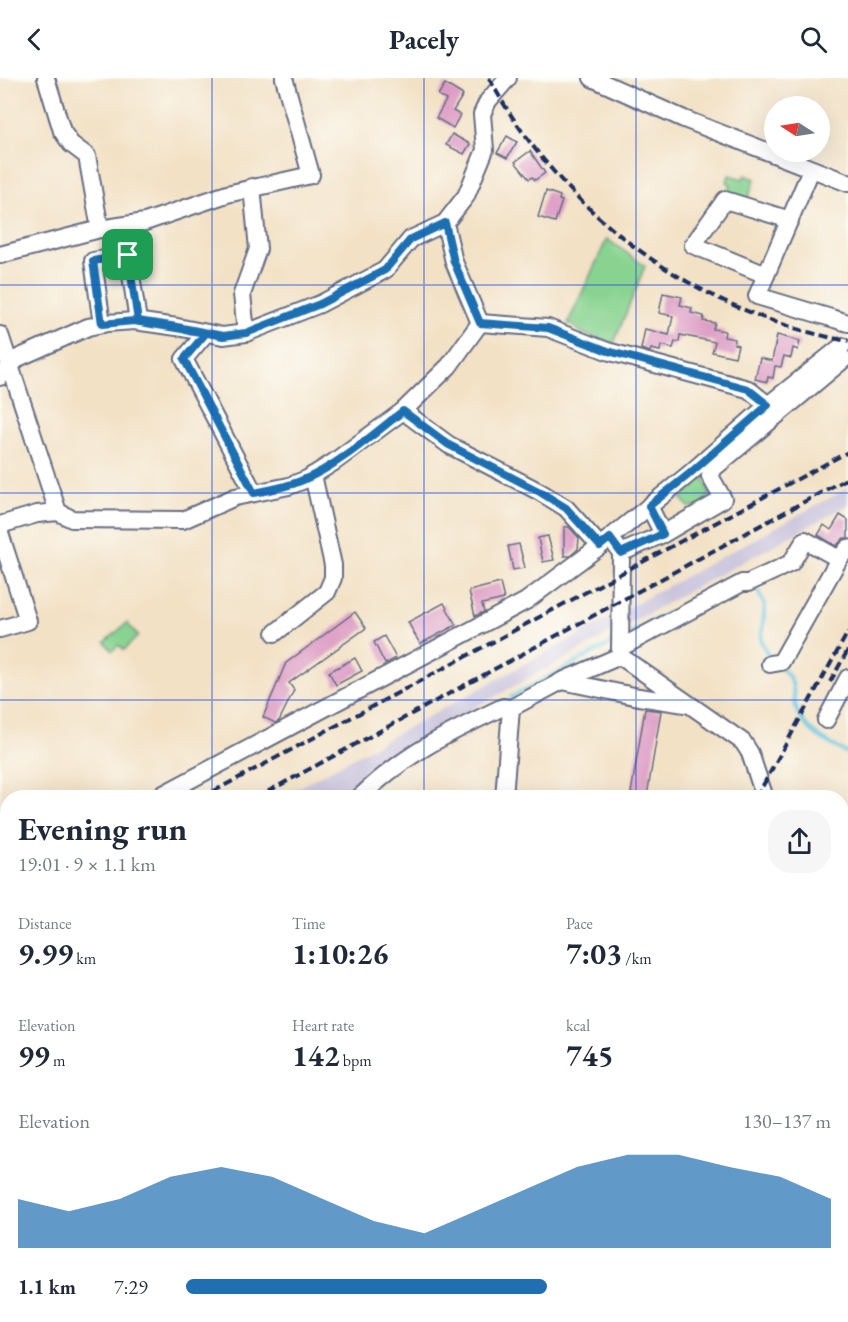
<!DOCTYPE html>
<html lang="en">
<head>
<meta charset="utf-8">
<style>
	:root { --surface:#fff; --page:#f6f6f7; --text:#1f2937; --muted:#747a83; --accent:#1f6fb2 }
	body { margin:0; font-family:"EB Garamond",serif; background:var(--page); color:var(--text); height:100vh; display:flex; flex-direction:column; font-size:22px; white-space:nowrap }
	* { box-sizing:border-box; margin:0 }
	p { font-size:20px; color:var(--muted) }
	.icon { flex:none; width:33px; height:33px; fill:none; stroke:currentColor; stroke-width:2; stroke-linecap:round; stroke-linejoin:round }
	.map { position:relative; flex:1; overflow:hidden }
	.drawer { position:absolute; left:0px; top:712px; width:849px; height:532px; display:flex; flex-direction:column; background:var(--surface); border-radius:24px 24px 0 0; box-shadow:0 6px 24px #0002 }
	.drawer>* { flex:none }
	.needle { width:39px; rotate:282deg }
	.fabs { position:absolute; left:764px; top:18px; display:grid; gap:12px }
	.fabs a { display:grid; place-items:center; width:66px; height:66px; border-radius:50%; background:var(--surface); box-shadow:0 6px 24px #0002; font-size:30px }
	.pin { position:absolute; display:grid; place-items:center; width:51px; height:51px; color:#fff; margin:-26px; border-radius:12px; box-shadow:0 3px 9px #0006 }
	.round { display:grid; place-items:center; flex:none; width:63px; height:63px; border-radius:24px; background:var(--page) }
	.overview { display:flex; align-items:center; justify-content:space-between; height:102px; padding:0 18px }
	h1 { font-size:33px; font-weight:700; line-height:45px }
	.figures { display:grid; grid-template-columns:repeat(3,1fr); gap:9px; height:102px; padding:6px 18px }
	.figures div { display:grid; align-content:center }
	.figures b { font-size:30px; font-weight:700 }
	.figures small { font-size:16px; font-weight:400 }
	.figures p { font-size:16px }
	.chart { height:168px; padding:12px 18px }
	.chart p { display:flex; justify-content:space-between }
	.chart svg { width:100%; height:108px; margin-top:6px; fill:var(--accent); opacity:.7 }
	ul { padding:0 18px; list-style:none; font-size:20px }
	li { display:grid; grid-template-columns:96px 72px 1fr; align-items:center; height:45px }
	li i { height:15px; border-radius:8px; background:var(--accent) }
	header { display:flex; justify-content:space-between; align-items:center; height:78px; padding:0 18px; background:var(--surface); font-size:27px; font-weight:700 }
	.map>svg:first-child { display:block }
	.industrial { fill:#c6c0da }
	.green { fill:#88d390; stroke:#528177; stroke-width:1.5 }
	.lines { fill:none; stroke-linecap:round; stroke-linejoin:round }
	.stream { stroke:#5fc1dd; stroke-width:4 }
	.building { fill:#dc9ac3 }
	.minor-casing { stroke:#666d82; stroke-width:20 }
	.minor { stroke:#fff; stroke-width:16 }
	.rail { stroke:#1b2f5e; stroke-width:4; stroke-dasharray:9 4.5; stroke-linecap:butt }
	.route-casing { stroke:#fff; stroke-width:12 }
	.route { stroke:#1f6fb2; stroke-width:8 }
	.grid { fill:none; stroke:#1d4ed8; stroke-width:1.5; stroke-opacity:0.55 }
</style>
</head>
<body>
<header><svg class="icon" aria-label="back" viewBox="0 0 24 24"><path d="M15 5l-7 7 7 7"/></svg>Pacely<svg class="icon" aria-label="search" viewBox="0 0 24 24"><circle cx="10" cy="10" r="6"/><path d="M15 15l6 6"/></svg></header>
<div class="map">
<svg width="848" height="1244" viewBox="0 0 848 1244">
	<rect width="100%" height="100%" fill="#fdfcf7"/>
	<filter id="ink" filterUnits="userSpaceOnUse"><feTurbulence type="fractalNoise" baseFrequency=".0167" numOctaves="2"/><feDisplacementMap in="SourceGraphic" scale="12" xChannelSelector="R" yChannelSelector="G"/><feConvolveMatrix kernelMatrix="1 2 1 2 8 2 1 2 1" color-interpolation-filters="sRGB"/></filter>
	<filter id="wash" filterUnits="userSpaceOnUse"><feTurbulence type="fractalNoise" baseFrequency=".008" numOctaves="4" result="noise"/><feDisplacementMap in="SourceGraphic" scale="24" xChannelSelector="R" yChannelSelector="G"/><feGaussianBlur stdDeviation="1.35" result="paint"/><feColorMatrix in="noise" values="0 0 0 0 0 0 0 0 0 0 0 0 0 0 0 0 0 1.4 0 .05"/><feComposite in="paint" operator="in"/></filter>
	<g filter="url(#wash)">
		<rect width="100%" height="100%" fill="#f2e1c5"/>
		<!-- industrial -->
		<g class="industrial">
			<polygon points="848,410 848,427 435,651 394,679 349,720 279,720"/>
			<polygon points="7,867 7,1105 0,1101 0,871"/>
			<polygon points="7,1163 8,1238 25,1238 20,1244 0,1244 0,1227"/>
		</g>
		<!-- green -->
		<g class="green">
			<polygon points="729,97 743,101 745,97 755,101 747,123 727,116 731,106 727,104"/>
			<polygon points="607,161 645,188 614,265 584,256 568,245"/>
			<polygon points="704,400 710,416 702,429 689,429 681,421 697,402"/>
			<polygon points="127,545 138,558 124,572 119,567 112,573 105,564"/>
		</g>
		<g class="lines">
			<!-- stream -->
			<g class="stream">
				<polyline points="755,507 765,528 761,563 770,581"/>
				<polyline points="625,558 666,536"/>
				<path d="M 781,590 C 798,604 791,616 797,633 C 805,654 830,665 848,676"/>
				<polyline points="511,619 616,563"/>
				<polyline points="261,1238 261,1244"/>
			</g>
		</g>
		<g id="blocks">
			<!-- building -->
			<g class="building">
				<polygon points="445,6 463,17 453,33 460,37 453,50 436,40 446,22 438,17"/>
				<polygon points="452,56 470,66 464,76 446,67"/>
				<polygon points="507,58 517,64 507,80 497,75"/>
				<polygon points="530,73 545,95 535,102 532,99 529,101 515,84"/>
				<polygon points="546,113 560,118 559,122 562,123 555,144 538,139"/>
				<polygon points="663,215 682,219 680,227 692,230 691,235 704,238 703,243 715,245 713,251 725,253 724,259 735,261 734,266 738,267 735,279 712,274 715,264 680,257 679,264 675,264 673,270 661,267 660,273 651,271 650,274 641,271 645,251 669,257 673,238 659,235"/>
				<polygon points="777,257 800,263 798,272 793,270 791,280 784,278 781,289 775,288 773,300 768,299 767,304 755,301 760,280 772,283"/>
				<polygon points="840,437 848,442 848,460 844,460 836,468 818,457 824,447 831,452"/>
				<polygon points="564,449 569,449 579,460 578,471 570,478 564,478"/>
				<polygon points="548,458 554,482 543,484 538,460"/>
				<polygon points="519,466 525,490 513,492 508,468"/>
				<polygon points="500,505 504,521 482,526 484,534 475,538 469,513"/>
				<polygon points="444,525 456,547 420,566 408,544"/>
				<polygon points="355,534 366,550 289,605 294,612 279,643 275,645 263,639 286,585"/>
				<polygon points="384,558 396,580 385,586 374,564"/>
				<polygon points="355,580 362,593 336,607 329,594"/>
				<polygon points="645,631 661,633 647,718 631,715"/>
			</g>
		</g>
	</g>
	<g filter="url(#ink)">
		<use href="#blocks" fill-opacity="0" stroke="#666d82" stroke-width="1.5"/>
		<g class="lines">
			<!-- minor casing -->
			<g class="minor-casing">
				<g id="minor">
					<polyline points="46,0 62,53 71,66 87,78 100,151"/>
					<polyline points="592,0 684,41 848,105"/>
					<polyline points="811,92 757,218 848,245"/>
					<polyline points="445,145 454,184 480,245"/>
					<polyline points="0,177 100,151 145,144 227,116 311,97 284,0"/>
					<polyline points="766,197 693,167 725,122 790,142"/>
					<polyline points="480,245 548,250 607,273 748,311 768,327"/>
					<polyline points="102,246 93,183 128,177 138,243"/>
					<polyline points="206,255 184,281 254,415"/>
					<polyline points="246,255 242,216 258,171 252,109"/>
					<polyline points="0,257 58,434"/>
					<polyline points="0,299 18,280 88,249 107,245 134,243 177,249 223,258 246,255 320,226 385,192 411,161 445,145 466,118 485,72 482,36 488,23 508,0"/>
					<polyline points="403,333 449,367 540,414 566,430 600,468"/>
					<polyline points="649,428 663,456 723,421 710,398 714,390 844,281"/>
					<polyline points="0,447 37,436 58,434 72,441 183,442 235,419 289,408 307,401 334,384 403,333 449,288 480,245"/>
					<polyline points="0,455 28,543 0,551"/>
					<polyline points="611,460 621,475 620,578"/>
					<polyline points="621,475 663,456"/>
					<polyline points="275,555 327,514 333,500 333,487 313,397"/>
					<polyline points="620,570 742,505 748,505 791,485 805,462 839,481"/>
					<polyline points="620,578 743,664 750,675 765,720"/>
					<polyline points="770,586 781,584 839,481 848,470"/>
					<polyline points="562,603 639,619 685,626"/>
					<polyline points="826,642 848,600"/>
					<polyline points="156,720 526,523 600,468 688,397 768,327 842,268"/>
					<path d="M 359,720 C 403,677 448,655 503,629 L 511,630 L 562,603 L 620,578"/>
					<polyline points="504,720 511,630"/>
					<polyline points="842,771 848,760"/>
					<polyline points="0,773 8,790"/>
					<polyline points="0,1032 6,1044"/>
					<polyline points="842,1056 848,1060"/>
					<polyline points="0,1109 8,1116"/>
					<polyline points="842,1132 848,1135"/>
					<polyline points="0,1191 8,1134"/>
					<polyline points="232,1238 234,1238 235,1244"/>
					<polyline points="315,1238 316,1244"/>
					<polyline points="510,1238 558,1244"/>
					<polyline points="697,1238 699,1244"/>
					<polyline points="27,1244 32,1238"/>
					<polyline points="409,1244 410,1238"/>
					<polyline points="596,1244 597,1238"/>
					<polyline points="773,1244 779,1244"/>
				</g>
			</g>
			<!-- minor -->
			<use href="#minor" class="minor"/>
			<!-- rail -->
			<g class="rail">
				<path d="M 489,0 C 562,136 696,235 848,263"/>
				<polyline points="830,604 848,572"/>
				<polyline points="201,720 848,374"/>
				<polyline points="256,720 848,400"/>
				<polyline points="756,720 848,554"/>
				<polyline points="0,835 8,831"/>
				<polyline points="0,859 8,855"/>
				<polyline points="489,1244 492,1238"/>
			</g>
		</g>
	</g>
	<g class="lines" filter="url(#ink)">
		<!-- route casing -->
		<g class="route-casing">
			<path id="route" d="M 128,177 L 93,183 L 102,246 L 134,243 L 206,255 L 184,281 L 254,415 C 271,412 287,409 303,402 C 336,389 375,355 403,333 L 449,367 L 540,414 L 566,430 L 600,468 L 610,460 L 621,475 L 663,456 L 649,428 L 688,397 L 768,327 L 748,311 L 608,273 L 548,250 L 480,245 L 454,184 L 445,145 L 411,161 L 385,192 L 320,226 L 246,255 L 223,258 L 177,249 L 138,243 L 128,177"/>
		</g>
		<!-- route -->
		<use href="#route" class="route"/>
	</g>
	<!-- grid -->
	<path class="grid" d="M 212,0 L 212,720M 424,0 L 424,720M 636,0 L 636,720M 0,207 L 848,207M 0,415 L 848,415M 0,622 L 848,622M 0,829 L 8,829M 842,829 L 848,829M 0,1037 L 8,1037M 842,1037 L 848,1037M 212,1238 L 212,1244M 424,1238 L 424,1244M 636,1238 L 636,1244"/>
</svg>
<div class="fabs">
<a><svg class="needle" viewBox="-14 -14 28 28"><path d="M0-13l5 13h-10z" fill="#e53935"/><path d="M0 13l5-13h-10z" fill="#747a83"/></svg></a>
</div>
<div class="pin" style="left:128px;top:177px;background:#1e9e55"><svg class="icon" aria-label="arrive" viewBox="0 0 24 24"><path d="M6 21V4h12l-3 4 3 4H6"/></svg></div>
<section class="drawer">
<div class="overview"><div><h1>Evening run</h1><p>19:01 · 9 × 1.1 km</p></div><a class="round"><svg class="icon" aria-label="share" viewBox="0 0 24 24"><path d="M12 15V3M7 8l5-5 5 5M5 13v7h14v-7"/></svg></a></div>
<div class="figures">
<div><p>Distance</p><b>9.99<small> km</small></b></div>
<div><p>Time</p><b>1:10:26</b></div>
<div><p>Pace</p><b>7:03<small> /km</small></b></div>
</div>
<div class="figures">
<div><p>Elevation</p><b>99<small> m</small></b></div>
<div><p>Heart rate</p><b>142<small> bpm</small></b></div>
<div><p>kcal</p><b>745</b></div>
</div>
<div class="chart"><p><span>Elevation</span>130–137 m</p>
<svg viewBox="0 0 160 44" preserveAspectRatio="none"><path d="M0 44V24L10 29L20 24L30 15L40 11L50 15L60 24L70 33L80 38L90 29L100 20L110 11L120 6L130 6L140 11L150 15L160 24V44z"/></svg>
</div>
<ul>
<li><b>1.1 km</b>7:29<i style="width:56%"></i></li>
</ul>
</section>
</div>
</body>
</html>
